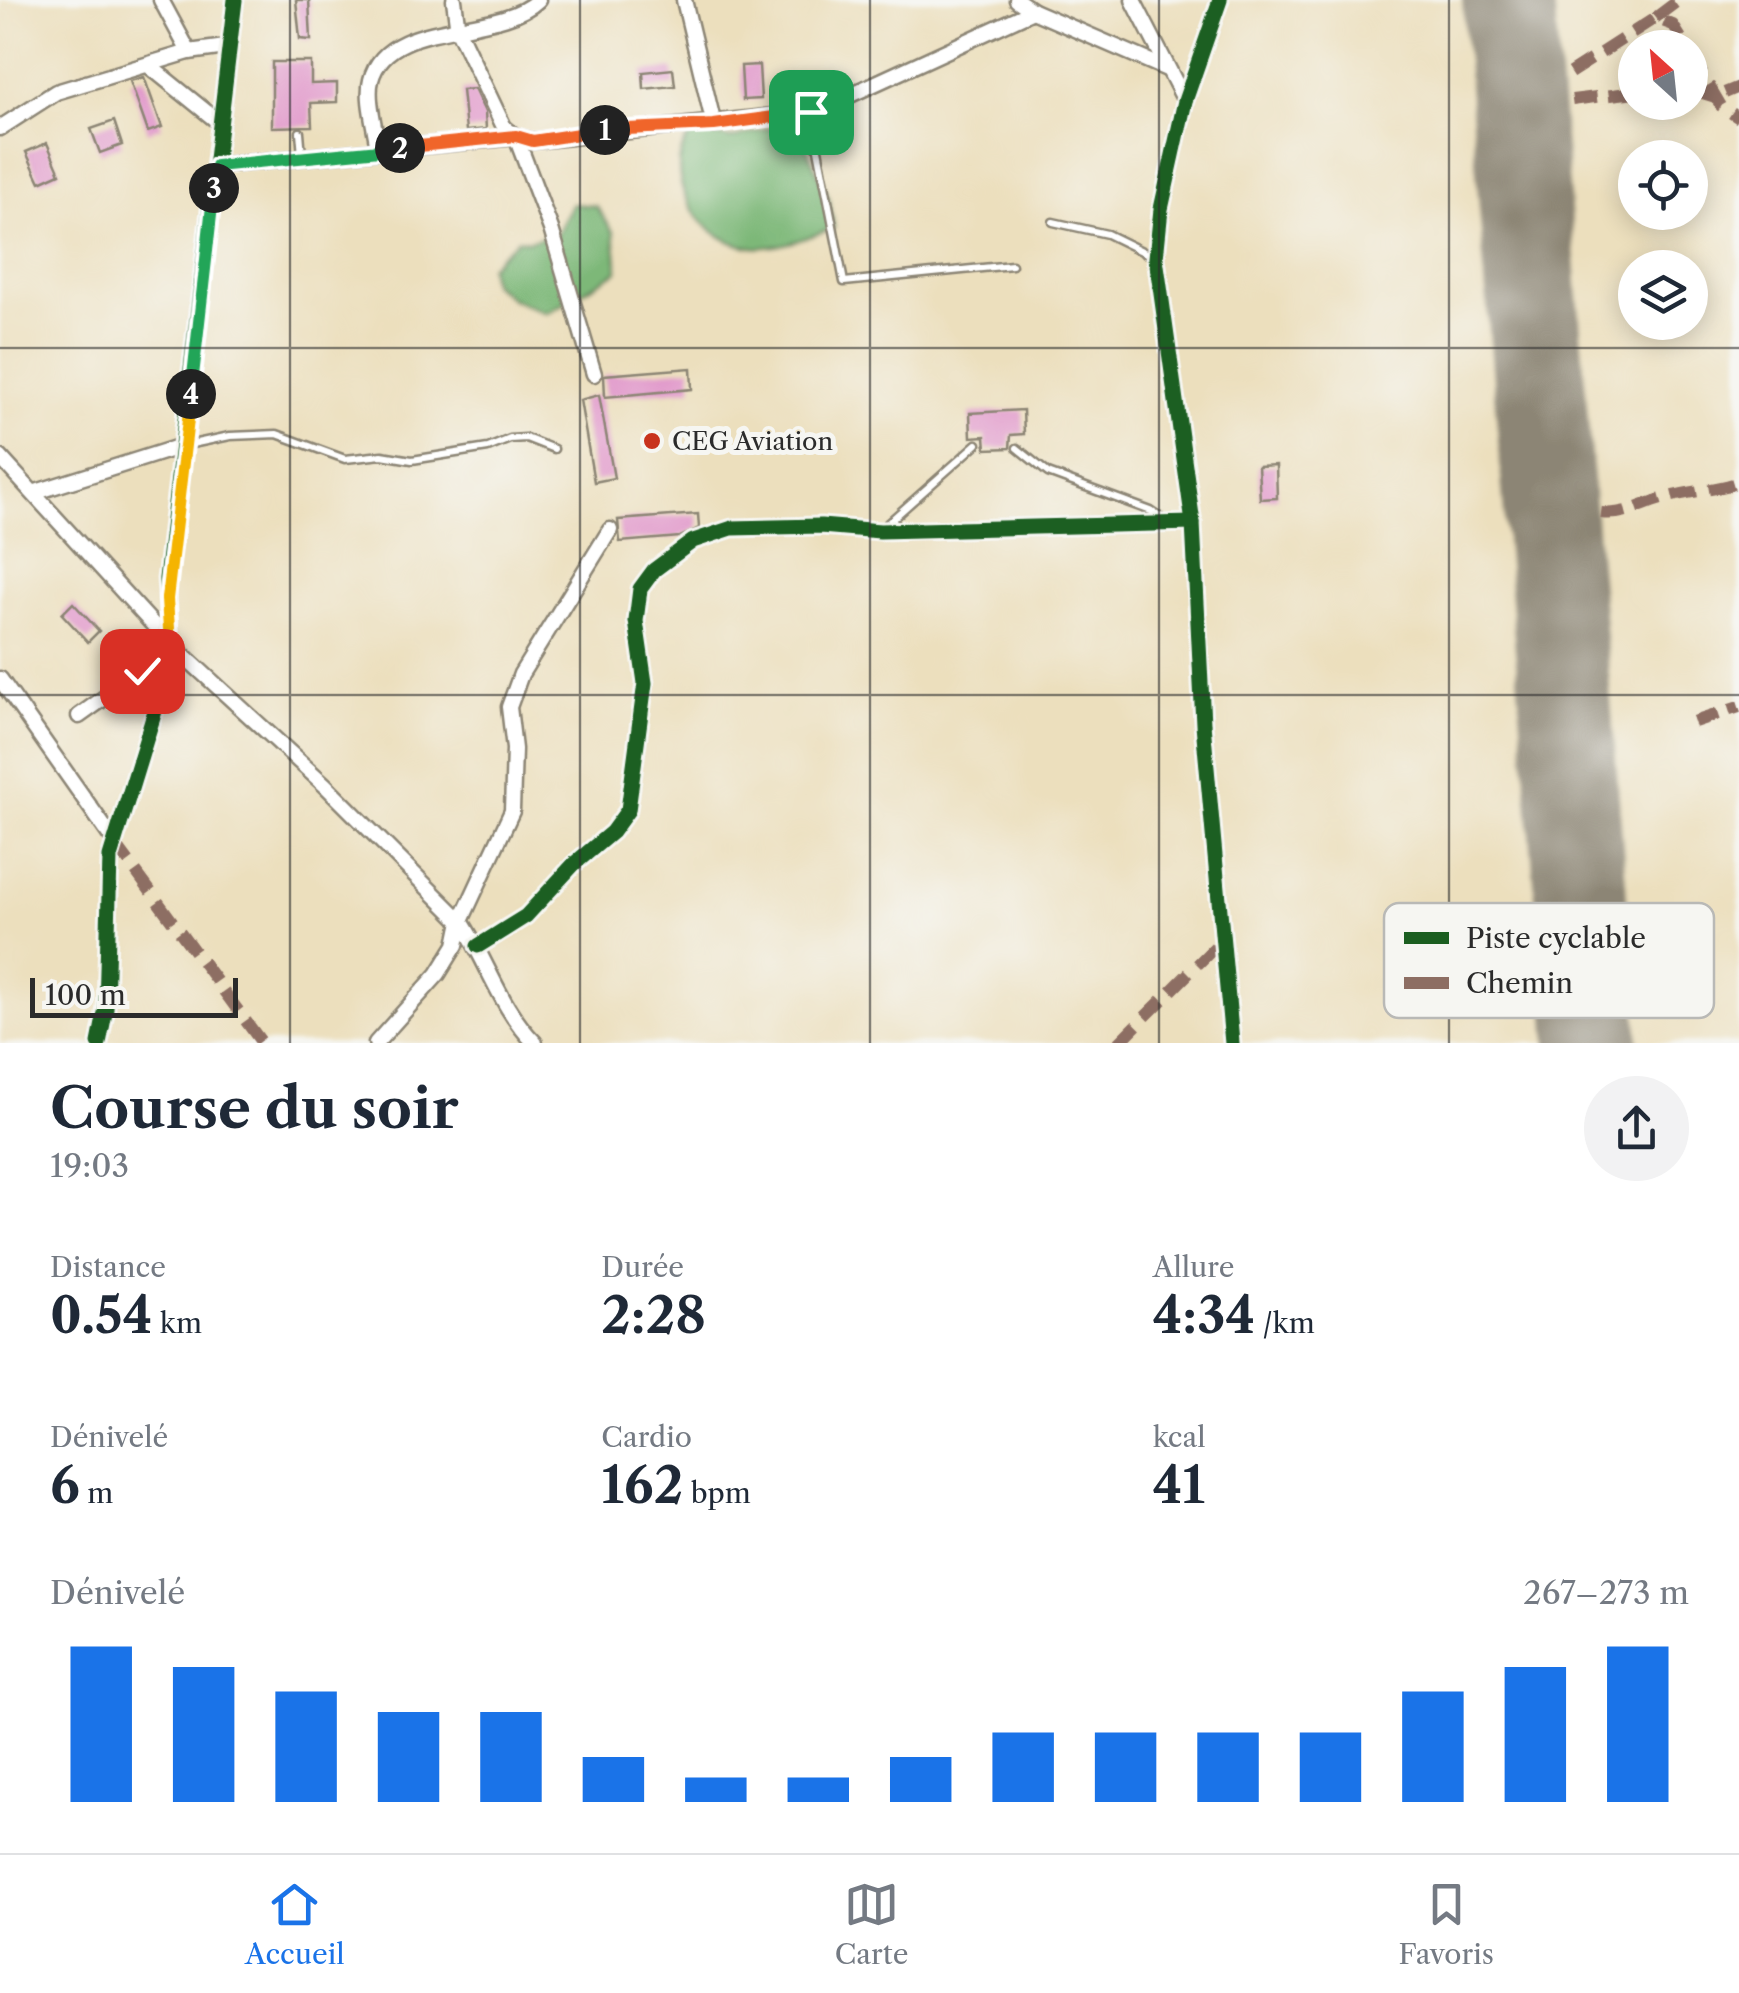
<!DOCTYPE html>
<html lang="fr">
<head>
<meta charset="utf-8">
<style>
	:root { --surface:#fff; --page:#f2f2f3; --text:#1f2937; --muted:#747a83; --line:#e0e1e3; --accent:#1a73e8 }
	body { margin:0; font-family:"Libre Caslon Text",serif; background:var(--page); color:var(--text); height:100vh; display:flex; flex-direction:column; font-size:38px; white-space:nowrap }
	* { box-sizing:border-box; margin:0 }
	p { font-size:32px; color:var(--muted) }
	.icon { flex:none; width:55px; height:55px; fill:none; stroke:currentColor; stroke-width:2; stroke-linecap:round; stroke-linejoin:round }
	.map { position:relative; height:1043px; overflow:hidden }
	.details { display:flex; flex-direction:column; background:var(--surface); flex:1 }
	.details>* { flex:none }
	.needle { width:65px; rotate:333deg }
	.fabs { position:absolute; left:1618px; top:30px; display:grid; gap:20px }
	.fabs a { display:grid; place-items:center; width:90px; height:90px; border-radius:50%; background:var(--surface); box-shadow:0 5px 25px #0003; font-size:50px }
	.scale { position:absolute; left:30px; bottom:25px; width:208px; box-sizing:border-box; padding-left:10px; border:5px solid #2b2b2b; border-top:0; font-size:28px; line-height:35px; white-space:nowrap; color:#2b2b2b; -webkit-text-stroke:8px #f6f6f2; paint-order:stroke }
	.pin { position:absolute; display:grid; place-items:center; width:85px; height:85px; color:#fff; margin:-42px; border-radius:20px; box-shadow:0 5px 15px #0006 }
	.km { position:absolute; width:50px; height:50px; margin:-25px; border-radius:50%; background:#222; color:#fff; font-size:28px; line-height:50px; text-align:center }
	.round { display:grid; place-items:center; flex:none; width:105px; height:105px; border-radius:52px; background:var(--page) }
	.overview { display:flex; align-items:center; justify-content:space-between; height:170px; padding:0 50px }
	h1 { font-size:55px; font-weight:700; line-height:75px }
	.figures { display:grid; grid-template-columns:repeat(3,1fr); gap:15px; height:170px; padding:10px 50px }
	.figures div { display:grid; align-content:center }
	.figures b { font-size:50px; font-weight:700 }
	.figures small { font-size:28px; font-weight:400 }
	.figures p { font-size:28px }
	.chart { height:280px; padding:20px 50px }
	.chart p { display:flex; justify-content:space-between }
	.chart svg { width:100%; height:180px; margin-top:10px; stroke:var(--accent); stroke-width:6 }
	.tabs { display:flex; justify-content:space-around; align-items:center; height:140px; border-top:2px solid var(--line); background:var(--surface); font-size:28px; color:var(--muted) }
	.tabs a { display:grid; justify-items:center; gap:5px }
	.tabs .active { color:var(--accent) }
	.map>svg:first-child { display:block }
	.forest { fill:#7db878; stroke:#547252; stroke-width:2.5 }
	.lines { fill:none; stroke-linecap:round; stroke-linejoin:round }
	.runway { stroke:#8c8574; stroke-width:92 }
	.building { fill:#e198ca }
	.lane-casing { stroke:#8c8574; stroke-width:11 }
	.street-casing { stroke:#8c8574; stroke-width:19 }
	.lane { stroke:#fff; stroke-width:6 }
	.street { stroke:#fff; stroke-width:14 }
	.quiet { stroke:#8d6e63; stroke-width:12; stroke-dasharray:25 12; stroke-linecap:butt }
	.cycleway-casing { stroke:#f6f6f2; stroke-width:21 }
	.cycleway { stroke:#1b5e20; stroke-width:15 }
	.split-1-casing { stroke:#fff; stroke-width:20 }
	.split-2-casing { stroke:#fff; stroke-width:20 }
	.split-3-casing { stroke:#fff; stroke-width:20 }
	.split-4-casing { stroke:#fff; stroke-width:20 }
	.split-5-casing { stroke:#fff; stroke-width:20 }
	.split-6-casing { stroke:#fff; stroke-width:20 }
	.split-1 { stroke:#f0652b; stroke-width:12 }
	.split-2 { stroke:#f0652b; stroke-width:12 }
	.split-3 { stroke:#22a559; stroke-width:12 }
	.split-4 { stroke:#22a559; stroke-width:12 }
	.split-5 { stroke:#f5b400; stroke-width:12 }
	.split-6 { stroke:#f5b400; stroke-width:12 }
	.grid { fill:none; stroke:#2b2b2b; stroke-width:2.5; stroke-opacity:0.55 }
	.poi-dot { fill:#c8321e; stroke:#f6f6f2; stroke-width:4 }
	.labels { text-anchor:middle; stroke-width:10; stroke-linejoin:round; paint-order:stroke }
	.poi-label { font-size:25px; fill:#2b2b2b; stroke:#f6f6f2; text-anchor:start }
	.key { fill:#f6f6f2; stroke:#b9b9b6; stroke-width:2.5 }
	.key-label { font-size:28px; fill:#2b2b2b }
</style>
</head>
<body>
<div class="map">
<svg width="1739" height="1043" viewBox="0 0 1739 1043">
	<rect width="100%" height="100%" fill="#f6f6f2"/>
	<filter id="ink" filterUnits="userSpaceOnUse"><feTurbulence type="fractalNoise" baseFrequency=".01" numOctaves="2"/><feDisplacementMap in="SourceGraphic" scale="20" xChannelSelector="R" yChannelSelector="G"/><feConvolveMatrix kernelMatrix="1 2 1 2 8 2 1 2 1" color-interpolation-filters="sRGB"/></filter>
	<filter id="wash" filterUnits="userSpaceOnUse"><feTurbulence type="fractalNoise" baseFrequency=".0048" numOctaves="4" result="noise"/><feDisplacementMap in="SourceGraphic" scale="40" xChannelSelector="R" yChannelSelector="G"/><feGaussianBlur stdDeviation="2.25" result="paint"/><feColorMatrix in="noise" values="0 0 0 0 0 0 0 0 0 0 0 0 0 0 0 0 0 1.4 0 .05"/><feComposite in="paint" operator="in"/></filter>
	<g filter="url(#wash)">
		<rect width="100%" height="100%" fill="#ecdfbd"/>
		<!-- forest -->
		<g class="forest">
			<path d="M 794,121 L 829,198 L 834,228 C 809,237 777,250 751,247 C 697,241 655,170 695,129 L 731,139 Z"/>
			<polygon points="572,204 596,206 614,233 618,271 547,313 512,299 492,283 489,266 518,239 528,241 557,234"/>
		</g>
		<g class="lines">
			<!-- runway -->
			<polyline class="runway" points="1508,0 1593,1043"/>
		</g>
		<g id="blocks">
			<!-- building -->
			<g class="building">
				<polygon points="296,0 309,0 311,40 300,39"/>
				<polygon points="272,62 311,62 311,84 337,83 337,102 311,103 312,126 272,127"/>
				<polygon points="759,65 761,99 743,100 741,66"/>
				<polygon points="673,69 675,86 644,89 643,72"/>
				<polygon points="144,77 162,127 148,132 130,81"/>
				<polygon points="474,89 485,112 486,129 466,131 462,90"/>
				<polygon points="114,121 122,145 100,153 91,129"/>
				<polygon points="47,143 60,173 40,182 26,152"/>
				<polygon points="691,368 692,389 605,397 604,375"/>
				<polygon points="599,395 614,478 594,482 580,400"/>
				<polygon points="1023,410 1024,434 1011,435 1010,448 986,449 985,436 971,437 970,413"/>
				<polygon points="1276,465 1277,498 1260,499 1258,466"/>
				<polygon points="698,514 699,528 680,537 620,542 618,520"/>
				<polygon points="73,603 99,631 88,642 62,614"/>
			</g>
		</g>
	</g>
	<g filter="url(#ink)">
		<use href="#blocks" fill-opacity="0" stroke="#8c8574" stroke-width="2.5"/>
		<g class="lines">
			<!-- lane casing -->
			<g class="lane-casing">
				<g id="lane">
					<polyline points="811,113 844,282 1012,265"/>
					<polyline points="300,132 302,155"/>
					<polyline points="1053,222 1107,234 1154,257"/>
					<polyline points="187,445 230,436 277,434 345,459 382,455 412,460 488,448 510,439 526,438 554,449"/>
					<polyline points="1017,448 1048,473 1151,511 1166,521"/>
					<polyline points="880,530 977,444"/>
				</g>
			</g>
			<!-- street casing -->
			<g class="street-casing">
				<g id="street">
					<polyline points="161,0 189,52"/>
					<polyline points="454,0 458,30 504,127 516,137 551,229 594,374"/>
					<polyline points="684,0 714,125"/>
					<polyline points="1017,0 1033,11 1167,69"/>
					<polyline points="1133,0 1185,101"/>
					<polyline points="1220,0 1185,101 1161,209 1156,258 1193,523 1203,724 1232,1043"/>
					<polyline points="148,65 221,124"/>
					<polyline points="0,128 56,92 189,52 226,47"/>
					<path d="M 378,150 C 376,130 366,99 371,80 C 387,16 497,39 538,0"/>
					<polyline points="216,166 516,137 533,141 813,112 1033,11"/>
					<path d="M 0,457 L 169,642 L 325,785 L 461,921 C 488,962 500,1008 535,1043"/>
					<polyline points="36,492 185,445"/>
					<polyline points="0,679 114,841"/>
					<polyline points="79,716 142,671 171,659"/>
					<polyline points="478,946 526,916 574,864 612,832 628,810 645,683 636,621 640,589 654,570 693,541 732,528 821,526 880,531 1193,523"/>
					<polyline points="99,1043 106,1008 110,857 171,659 166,579 235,0"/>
					<polyline points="376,1043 438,974 456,945 461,921 512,811 514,749 509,707 521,674 610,530"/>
				</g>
			</g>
			<!-- lane -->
			<use href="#lane" class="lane"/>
			<!-- street -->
			<use href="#street" class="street"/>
			<!-- quiet -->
			<g class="quiet">
				<polyline points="1655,18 1679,0"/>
				<polyline points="1690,53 1721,106 1739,118"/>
				<polyline points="1570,73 1655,18 1673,25 1687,48"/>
				<polyline points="1690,89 1715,97 1739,87"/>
				<polyline points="1572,100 1635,92"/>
				<path d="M 1601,513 C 1624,516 1640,505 1662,499 C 1687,491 1713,491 1739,482"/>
				<polyline points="1694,722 1739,707"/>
				<polyline points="114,842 262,1043"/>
				<polyline points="1119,1043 1225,937"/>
			</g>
			<!-- cycleway casing -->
			<g class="cycleway-casing">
				<g id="cycleway">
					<polyline points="1220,0 1185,101 1161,209 1156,258 1193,523 1203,724 1232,1043"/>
					<polyline points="478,946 526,916 574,864 612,832 628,810 645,683 636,621 640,589 654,570 693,541 732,528 821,526 880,531 1193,523"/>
					<polyline points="99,1043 106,1008 110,857 171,659 166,579 235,0"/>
				</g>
			</g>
			<!-- cycleway -->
			<use href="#cycleway" class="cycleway"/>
		</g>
	</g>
	<g class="lines" filter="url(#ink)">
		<!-- split-1 casing -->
		<g class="split-1-casing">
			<polyline id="split-1" points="605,130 714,125 811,112"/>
		</g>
		<!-- split-2 casing -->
		<g class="split-2-casing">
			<polyline id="split-2" points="400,148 516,136 533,141 605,130"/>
		</g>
		<!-- split-3 casing -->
		<g class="split-3-casing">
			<polyline id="split-3" points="214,188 216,166 400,148"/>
		</g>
		<!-- split-4 casing -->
		<g class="split-4-casing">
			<polyline id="split-4" points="191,394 214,188"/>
		</g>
		<!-- split-5 casing -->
		<g class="split-5-casing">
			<polyline id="split-5" points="167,599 191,394"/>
		</g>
		<!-- split-6 casing -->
		<g class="split-6-casing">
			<polyline id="split-6" points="142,671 171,658 167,599"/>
		</g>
		<!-- split-1 -->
		<use href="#split-1" class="split-1"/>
		<!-- split-2 -->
		<use href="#split-2" class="split-2"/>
		<!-- split-3 -->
		<use href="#split-3" class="split-3"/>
		<!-- split-4 -->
		<use href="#split-4" class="split-4"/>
		<!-- split-5 -->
		<use href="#split-5" class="split-5"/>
		<!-- split-6 -->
		<use href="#split-6" class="split-6"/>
	</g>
	<!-- grid -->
	<path class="grid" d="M 290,0 L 290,1043M 580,0 L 580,1043M 870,0 L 870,1043M 1159,0 L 1159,1043M 1449,0 L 1449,1043M 0,348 L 1739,348M 0,695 L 1739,695"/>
	<!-- markers -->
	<circle class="poi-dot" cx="652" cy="441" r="10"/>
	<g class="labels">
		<!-- poi labels -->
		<g class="poi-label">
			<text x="672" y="450">CEG Aviation</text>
		</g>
	</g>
	<!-- legend -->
	<rect x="1384" y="903" width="330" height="115" rx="15" class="key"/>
	<rect x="1404" y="932" width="45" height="12" fill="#1b5e20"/>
	<rect x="1404" y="977" width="45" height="12" fill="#8d6e63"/>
	<g class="key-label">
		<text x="1466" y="948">Piste cyclable</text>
		<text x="1466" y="993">Chemin</text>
	</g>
</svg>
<div class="fabs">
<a><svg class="needle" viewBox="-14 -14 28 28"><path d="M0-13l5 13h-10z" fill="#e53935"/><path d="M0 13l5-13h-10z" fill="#747a83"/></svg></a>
<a><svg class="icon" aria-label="locate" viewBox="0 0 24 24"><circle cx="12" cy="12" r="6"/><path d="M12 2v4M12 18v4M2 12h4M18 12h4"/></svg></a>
<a><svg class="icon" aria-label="layers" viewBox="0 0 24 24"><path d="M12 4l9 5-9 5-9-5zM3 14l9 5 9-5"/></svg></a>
</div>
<div class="scale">100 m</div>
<div class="pin" style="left:811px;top:112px;background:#1e9e55"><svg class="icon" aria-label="arrive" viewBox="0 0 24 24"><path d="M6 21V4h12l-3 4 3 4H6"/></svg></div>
<div class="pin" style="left:142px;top:671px;background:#d93025"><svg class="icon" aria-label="check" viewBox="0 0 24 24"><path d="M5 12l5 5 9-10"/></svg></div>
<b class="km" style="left:605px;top:130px">1</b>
<b class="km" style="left:400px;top:148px">2</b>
<b class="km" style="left:214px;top:188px">3</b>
<b class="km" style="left:191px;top:394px">4</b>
</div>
<section class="details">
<div class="overview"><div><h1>Course du soir</h1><p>19:03</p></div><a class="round"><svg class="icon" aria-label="share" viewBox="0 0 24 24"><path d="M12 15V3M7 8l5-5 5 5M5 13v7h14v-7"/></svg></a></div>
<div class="figures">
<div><p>Distance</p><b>0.54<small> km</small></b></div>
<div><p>Durée</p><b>2:28</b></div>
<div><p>Allure</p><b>4:34<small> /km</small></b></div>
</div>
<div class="figures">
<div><p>Dénivelé</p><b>6<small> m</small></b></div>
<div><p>Cardio</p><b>162<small> bpm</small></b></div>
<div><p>kcal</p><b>41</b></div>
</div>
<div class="chart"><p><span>Dénivelé</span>267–273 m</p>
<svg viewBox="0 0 160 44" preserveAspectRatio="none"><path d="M5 44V6M15 44V11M25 44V17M35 44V22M45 44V22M55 44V33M65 44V38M75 44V38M85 44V33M95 44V27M105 44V27M115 44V27M125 44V27M135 44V17M145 44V11M155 44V6"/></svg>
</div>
</section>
<nav class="tabs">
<a class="active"><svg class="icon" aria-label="home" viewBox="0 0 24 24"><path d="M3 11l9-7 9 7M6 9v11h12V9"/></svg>Accueil</a>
<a><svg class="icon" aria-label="map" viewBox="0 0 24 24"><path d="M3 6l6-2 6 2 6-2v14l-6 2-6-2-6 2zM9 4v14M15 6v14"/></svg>Carte</a>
<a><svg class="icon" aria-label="saved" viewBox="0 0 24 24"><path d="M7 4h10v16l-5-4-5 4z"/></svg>Favoris</a>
</nav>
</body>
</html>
